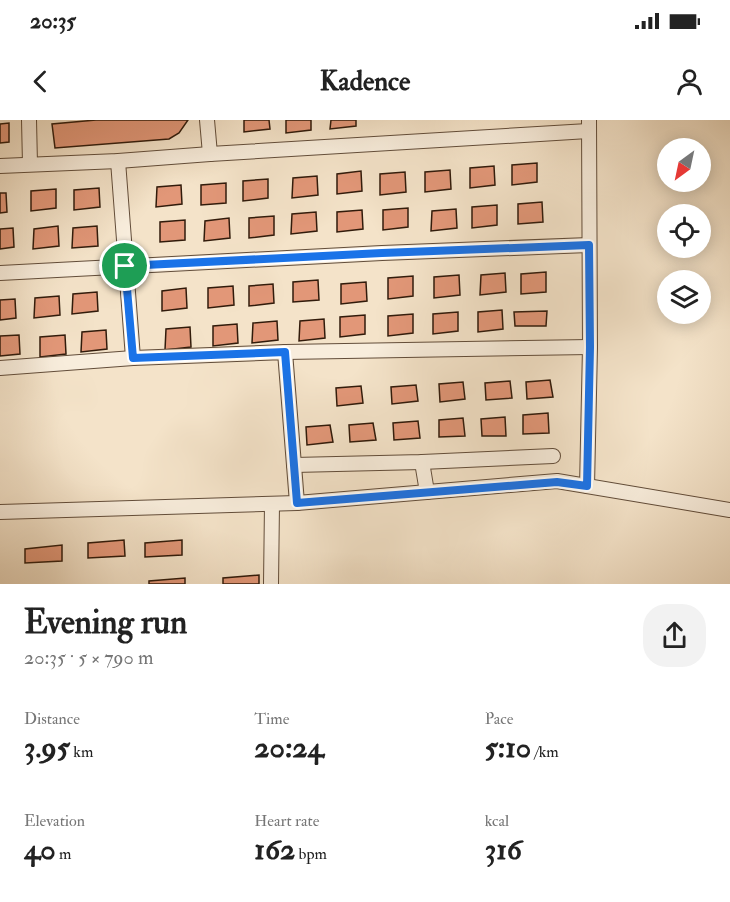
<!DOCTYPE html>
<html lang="en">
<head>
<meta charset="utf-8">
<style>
	:root { --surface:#fff; --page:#f2f2f2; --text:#222; --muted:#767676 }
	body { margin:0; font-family:"IM FELL Double Pica",serif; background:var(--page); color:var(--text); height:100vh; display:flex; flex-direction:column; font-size:22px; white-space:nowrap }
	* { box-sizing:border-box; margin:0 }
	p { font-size:20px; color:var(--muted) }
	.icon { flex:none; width:33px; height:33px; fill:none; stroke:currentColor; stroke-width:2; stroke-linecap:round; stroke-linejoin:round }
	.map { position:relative; height:464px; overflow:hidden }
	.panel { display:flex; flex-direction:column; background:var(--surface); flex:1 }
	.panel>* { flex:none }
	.needle { width:39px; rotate:213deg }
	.controls { position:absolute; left:657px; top:18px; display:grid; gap:12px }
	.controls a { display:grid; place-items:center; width:54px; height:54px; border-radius:50%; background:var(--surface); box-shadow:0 3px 15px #0003; font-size:30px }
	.pin { position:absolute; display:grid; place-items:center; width:51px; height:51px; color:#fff; margin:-26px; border:3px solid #fff; border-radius:50%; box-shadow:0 2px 6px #0007 }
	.round { display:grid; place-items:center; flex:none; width:63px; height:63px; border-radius:24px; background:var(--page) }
	.summary { display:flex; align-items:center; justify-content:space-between; height:102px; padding:0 24px }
	h1 { font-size:33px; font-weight:800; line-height:45px }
	.figures { display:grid; grid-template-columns:repeat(3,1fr); gap:9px; height:102px; padding:6px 24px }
	.figures div { display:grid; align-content:center }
	.figures b { font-size:30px; font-weight:800 }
	.figures small { font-size:16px; font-weight:400 }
	.figures p { font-size:16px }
	.status { display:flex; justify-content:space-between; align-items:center; height:42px; padding:0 30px; background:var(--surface); direction:ltr }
	.status svg { height:16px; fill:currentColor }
	header { display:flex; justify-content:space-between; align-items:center; height:78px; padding:0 24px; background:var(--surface); font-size:27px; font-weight:800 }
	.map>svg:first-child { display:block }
	.building { fill:#e29778; stroke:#311b0b; stroke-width:1.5 }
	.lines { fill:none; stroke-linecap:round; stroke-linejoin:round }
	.street-casing { stroke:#624d3a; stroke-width:16 }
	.street { stroke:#f8eddc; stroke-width:14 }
	.route-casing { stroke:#fff; stroke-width:12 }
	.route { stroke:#1a73e8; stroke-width:8 }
</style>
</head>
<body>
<div class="status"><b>20:35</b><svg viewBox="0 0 49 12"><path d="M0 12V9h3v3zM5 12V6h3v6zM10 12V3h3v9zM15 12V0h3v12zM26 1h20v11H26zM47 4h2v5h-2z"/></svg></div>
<header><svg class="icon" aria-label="back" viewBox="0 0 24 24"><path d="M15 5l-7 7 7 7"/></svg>Kadence<svg class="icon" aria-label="person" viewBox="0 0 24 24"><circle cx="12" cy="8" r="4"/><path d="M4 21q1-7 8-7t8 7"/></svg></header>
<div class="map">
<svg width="730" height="464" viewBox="0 0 730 464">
	<rect width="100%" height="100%" fill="#f4e3c9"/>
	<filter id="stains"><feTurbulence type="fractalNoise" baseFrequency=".00333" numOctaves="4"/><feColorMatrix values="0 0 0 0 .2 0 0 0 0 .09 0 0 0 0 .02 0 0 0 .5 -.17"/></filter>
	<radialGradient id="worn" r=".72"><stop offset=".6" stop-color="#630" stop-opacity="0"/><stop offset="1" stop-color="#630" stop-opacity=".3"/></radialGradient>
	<!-- building -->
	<g class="building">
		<polygon points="96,0 188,0 179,13 169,19 55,28 52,4"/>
		<polygon points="244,0 269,0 270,9 244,12"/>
		<polygon points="286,0 311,0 311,10 286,13"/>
		<polygon points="331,0 356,0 356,6 330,9"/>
		<polygon points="9,3 9,22 0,23 0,4"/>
		<polygon points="537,43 537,62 512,65 512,45"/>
		<polygon points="494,46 495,65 470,68 470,48"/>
		<polygon points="450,50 451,69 425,72 425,52"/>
		<polygon points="361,51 362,71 337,74 337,54"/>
		<polygon points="405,52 406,72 380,75 380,54"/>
		<polygon points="317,56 318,75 292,78 293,58"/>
		<polygon points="268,59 268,78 243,81 243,61"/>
		<polygon points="226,63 226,83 201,85 201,65"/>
		<polygon points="181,65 182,84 156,87 157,67"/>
		<polygon points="99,68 100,87 74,90 74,70"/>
		<polygon points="56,69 56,88 31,91 31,71"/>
		<polygon points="0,73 6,73 7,92 0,93"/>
		<polygon points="542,82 543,102 518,104 518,84"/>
		<polygon points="497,85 497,105 472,108 472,87"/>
		<polygon points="408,88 408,107 383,110 383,90"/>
		<polygon points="456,89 457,108 431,111 432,91"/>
		<polygon points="362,90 363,109 337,112 337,92"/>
		<polygon points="316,92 317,111 291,114 292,94"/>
		<polygon points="274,96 274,115 249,118 249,98"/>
		<polygon points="229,98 230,118 204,121 205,101"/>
		<polygon points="185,100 185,120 160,122 160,102"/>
		<polygon points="58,106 59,126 33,129 34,109"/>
		<polygon points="97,106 98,126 72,128 73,108"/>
		<polygon points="13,108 14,127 0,129 0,109"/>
		<polygon points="546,152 546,172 521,174 521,154"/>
		<polygon points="505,153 506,172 480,175 481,155"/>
		<polygon points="459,155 460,175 434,178 434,157"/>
		<polygon points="413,156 413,176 388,179 388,158"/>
		<polygon points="318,160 319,180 293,182 293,162"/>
		<polygon points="366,162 367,181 341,184 341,164"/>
		<polygon points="273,164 274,183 249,186 249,166"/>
		<polygon points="233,166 234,185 208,188 208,168"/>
		<polygon points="186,168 187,188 162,191 162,171"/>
		<polygon points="97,172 98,191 72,194 73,174"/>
		<polygon points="59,176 60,195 34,198 35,178"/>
		<polygon points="15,179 16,198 0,200 0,180"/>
		<polygon points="502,190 503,209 478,212 478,192"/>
		<polygon points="547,191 546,206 515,206 514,192"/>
		<polygon points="458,192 458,211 433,214 433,194"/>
		<polygon points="413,194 413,213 388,216 388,196"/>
		<polygon points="365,195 365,214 340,217 340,197"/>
		<polygon points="324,199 325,218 299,221 300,201"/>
		<polygon points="277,201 278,220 252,223 253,203"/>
		<polygon points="237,204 238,223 213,226 213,206"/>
		<polygon points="190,207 191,227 165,230 166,209"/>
		<polygon points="106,210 107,229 81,232 82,212"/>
		<polygon points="19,215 20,234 0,236 0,216"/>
		<polygon points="65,215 66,234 40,237 40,217"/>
		<polygon points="550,260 553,277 527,279 526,262"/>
		<polygon points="510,261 512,278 486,280 485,263"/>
		<polygon points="463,262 465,279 440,282 439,264"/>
		<polygon points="416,265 418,281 392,284 391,267"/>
		<polygon points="361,266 363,283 337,286 336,268"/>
		<polygon points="548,293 549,313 523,314 523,295"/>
		<polygon points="505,297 506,316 482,316 481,299"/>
		<polygon points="463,298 465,316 439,317 439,300"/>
		<polygon points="418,301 420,318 394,320 393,303"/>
		<polygon points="373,303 376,320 350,322 349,305"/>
		<polygon points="330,305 333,322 307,325 306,307"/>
		<polygon points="124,420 125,436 88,438 88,423"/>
		<polygon points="182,420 182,435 145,437 145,423"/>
		<polygon points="62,425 62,441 25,443 25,429"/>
		<polygon points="259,455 259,464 223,464 223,458"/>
		<polygon points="185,458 185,464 149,464 149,461"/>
	</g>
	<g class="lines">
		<!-- street casing -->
		<g class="street-casing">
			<g id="street">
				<polyline points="29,0 30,44"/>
				<polyline points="207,0 210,34"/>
				<polyline points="118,41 133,238"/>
				<polyline points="0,46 118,41 210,34 588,11"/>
				<polyline points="0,153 382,133 589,125"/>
				<polyline points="285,232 590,227"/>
				<polyline points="0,248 133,238 285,232 297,383"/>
				<polyline points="422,342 427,372"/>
				<polyline points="294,345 422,342 553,336"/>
				<polyline points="587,366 590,227 589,0"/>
				<polyline points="0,392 297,383 557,361 730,390"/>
				<polyline points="271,464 272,384"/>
			</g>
		</g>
		<!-- street -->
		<use href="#street" class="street"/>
	</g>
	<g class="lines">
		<!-- route casing -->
		<g class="route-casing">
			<polygon id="route" points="589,125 590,227 587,366 557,362 297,383 285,232 133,238 125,146 382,133"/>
		</g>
		<!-- route -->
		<use href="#route" class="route"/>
	</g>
	<rect width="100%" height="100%" filter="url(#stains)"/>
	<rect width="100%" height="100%" fill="url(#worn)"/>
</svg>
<div class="controls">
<a><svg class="needle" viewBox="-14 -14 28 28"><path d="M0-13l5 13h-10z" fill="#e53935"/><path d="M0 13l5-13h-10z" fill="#767676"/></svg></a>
<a><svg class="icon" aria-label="locate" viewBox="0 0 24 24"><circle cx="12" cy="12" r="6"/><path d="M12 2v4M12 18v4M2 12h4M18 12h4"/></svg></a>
<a><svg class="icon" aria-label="layers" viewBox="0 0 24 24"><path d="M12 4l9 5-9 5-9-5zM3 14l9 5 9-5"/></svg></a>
</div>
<div class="pin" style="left:125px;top:146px;background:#1e9e55"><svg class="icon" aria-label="arrive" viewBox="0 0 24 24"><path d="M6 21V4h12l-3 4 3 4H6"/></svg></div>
</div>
<section class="panel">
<div class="summary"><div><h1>Evening run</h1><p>20:35 · 5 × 790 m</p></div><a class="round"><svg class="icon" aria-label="share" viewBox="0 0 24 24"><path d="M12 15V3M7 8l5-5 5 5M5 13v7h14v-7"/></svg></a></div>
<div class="figures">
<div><p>Distance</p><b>3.95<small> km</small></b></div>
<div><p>Time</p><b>20:24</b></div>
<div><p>Pace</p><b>5:10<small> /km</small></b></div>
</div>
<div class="figures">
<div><p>Elevation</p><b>40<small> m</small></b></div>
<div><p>Heart rate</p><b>162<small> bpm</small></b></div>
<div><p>kcal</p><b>316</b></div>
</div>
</section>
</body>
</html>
